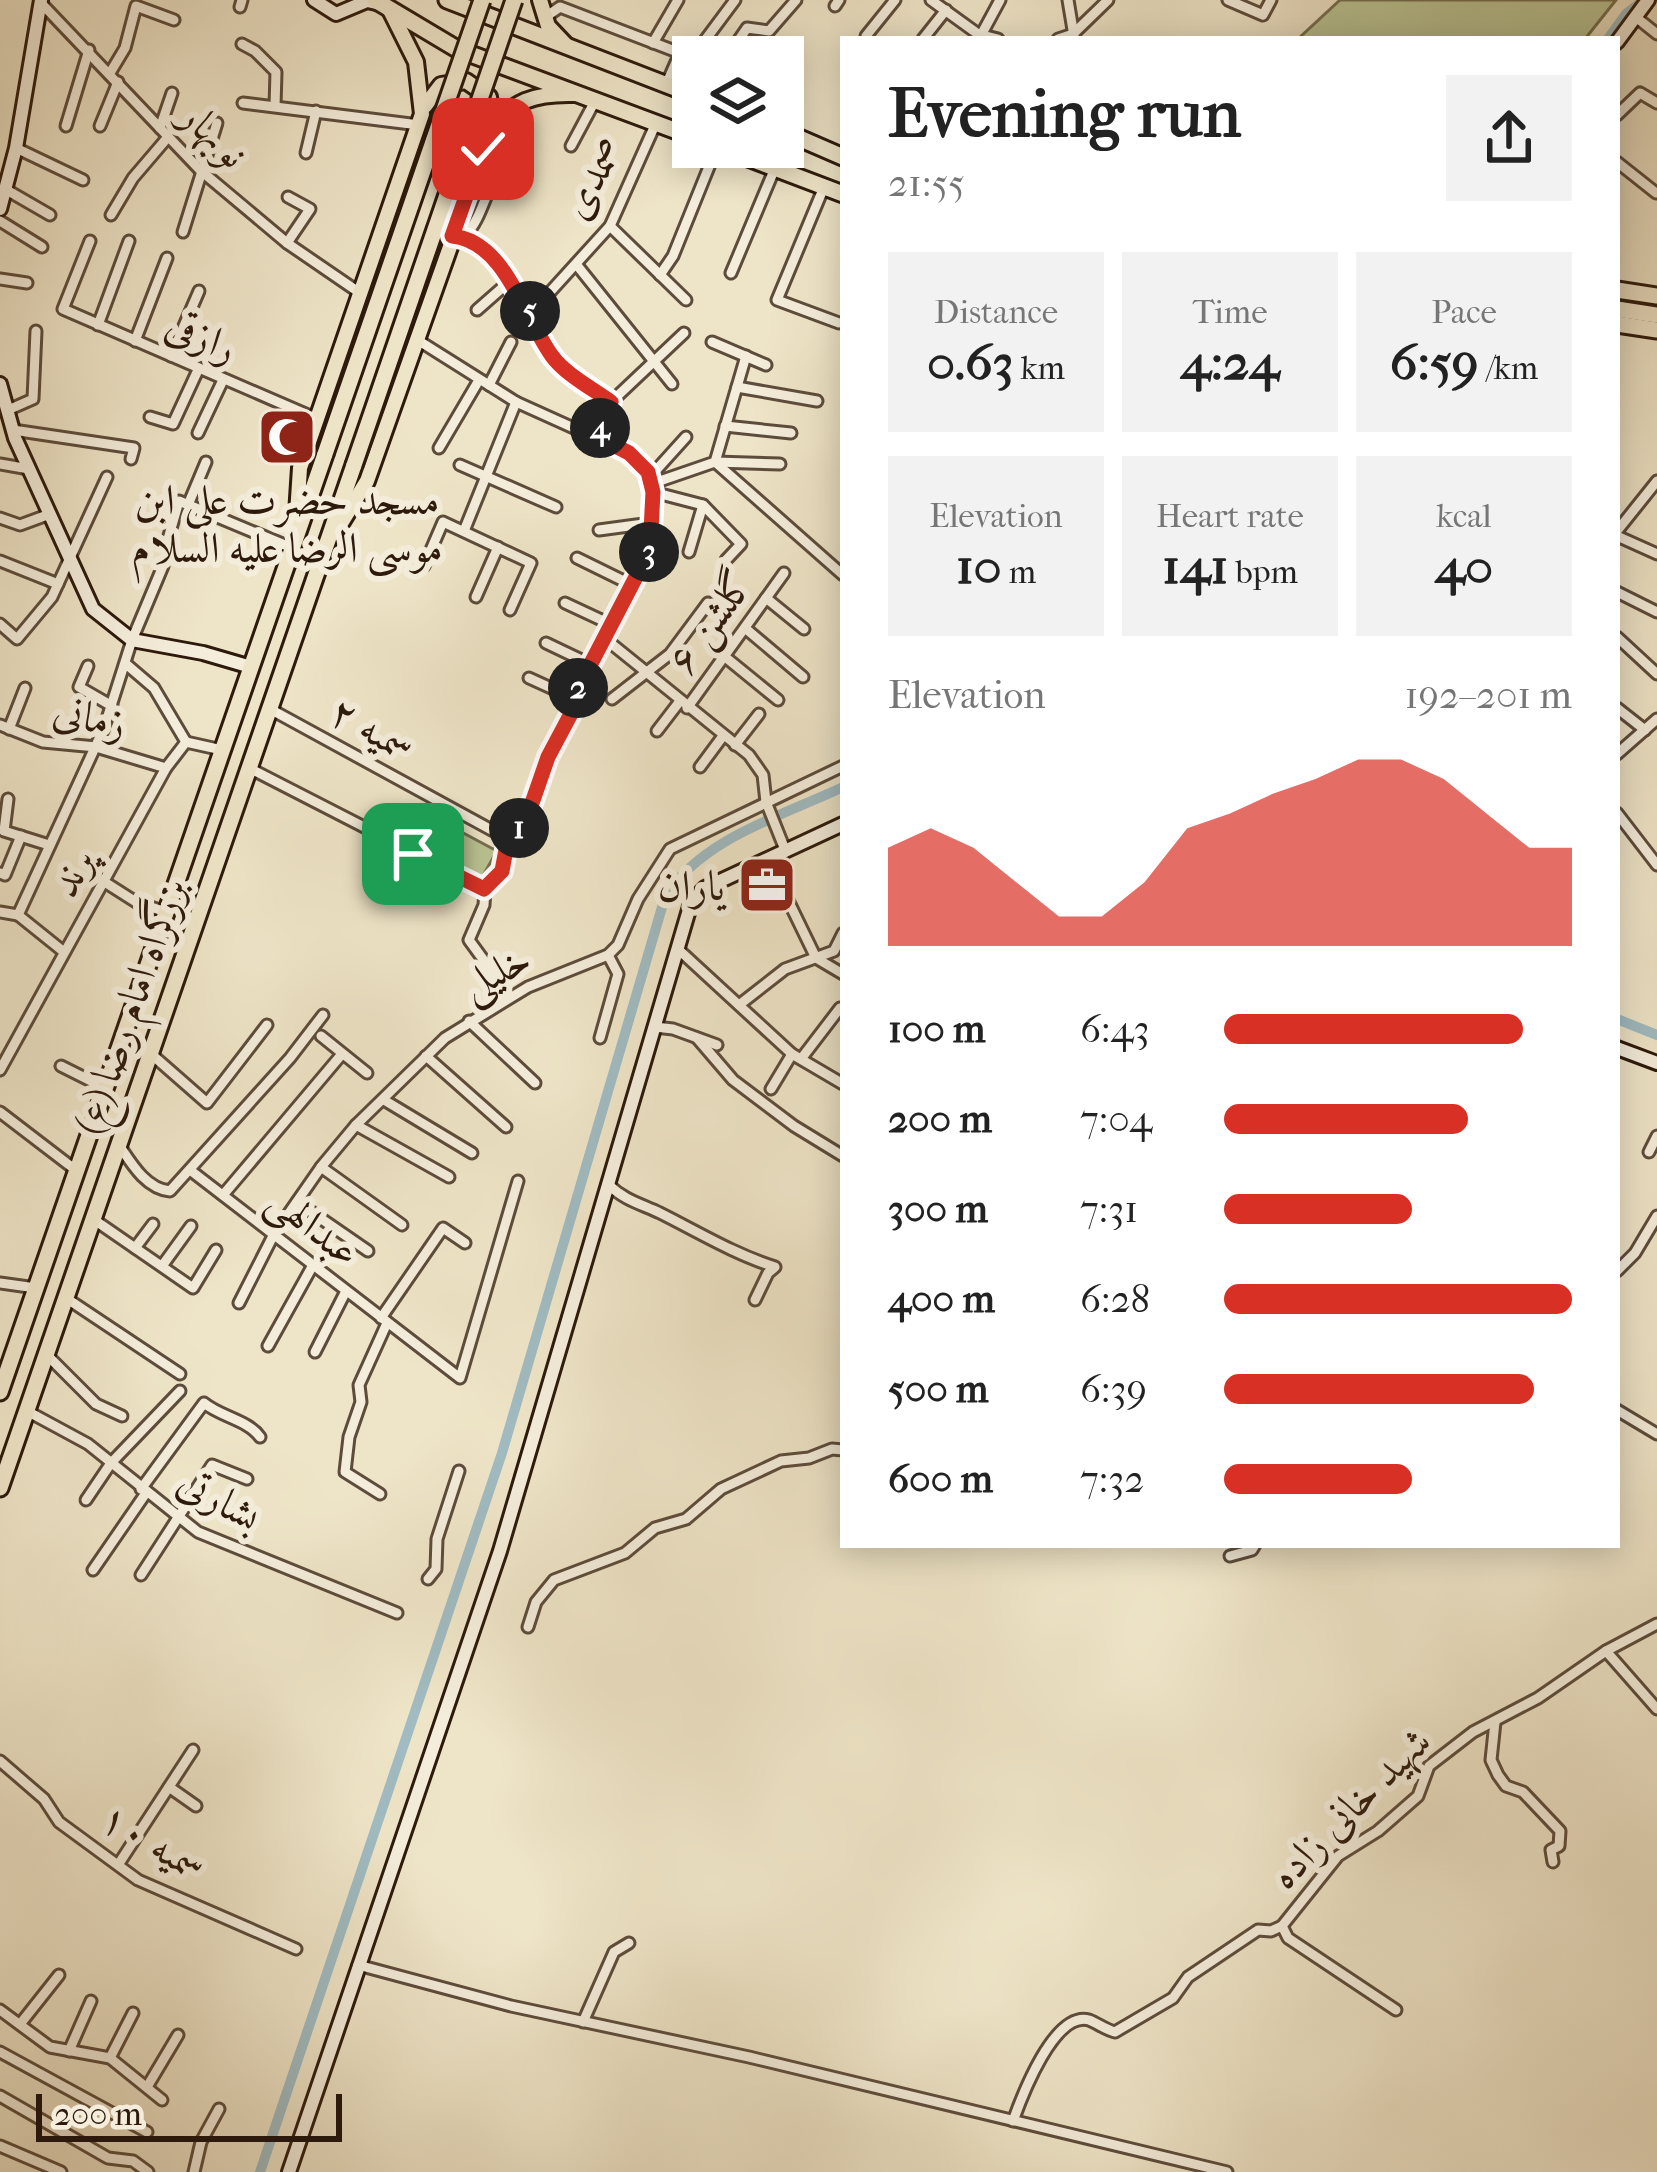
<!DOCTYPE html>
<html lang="en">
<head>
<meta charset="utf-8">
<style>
	:root { --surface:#fff; --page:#f2f2f2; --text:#222; --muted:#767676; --accent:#d93025 }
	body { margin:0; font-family:"IM FELL French Canon",Amiri,serif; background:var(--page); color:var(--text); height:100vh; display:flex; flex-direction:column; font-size:45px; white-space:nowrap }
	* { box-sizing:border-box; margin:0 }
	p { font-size:39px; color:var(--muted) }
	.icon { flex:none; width:66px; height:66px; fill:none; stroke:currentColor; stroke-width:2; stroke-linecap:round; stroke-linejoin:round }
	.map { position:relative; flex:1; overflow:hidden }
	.side { position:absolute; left:840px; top:36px; width:780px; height:1512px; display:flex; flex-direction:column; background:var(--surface); border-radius:0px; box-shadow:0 6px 30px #0003 }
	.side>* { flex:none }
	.tools { position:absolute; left:672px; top:36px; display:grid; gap:24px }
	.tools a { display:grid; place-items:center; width:132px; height:132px; border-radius:0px; background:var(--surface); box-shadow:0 6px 30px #0003; font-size:60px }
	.scale { position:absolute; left:36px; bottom:30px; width:306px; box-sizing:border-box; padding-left:12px; border:6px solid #2d1a0c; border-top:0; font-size:33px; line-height:42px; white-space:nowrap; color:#2d1a0c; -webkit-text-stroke:9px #f4eddb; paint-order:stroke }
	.pin { position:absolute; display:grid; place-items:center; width:102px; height:102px; color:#fff; margin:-51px; border-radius:24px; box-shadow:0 6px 18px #0006 }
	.km { position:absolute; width:60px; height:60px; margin:-30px; border-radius:50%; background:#222; color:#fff; font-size:33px; line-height:60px; text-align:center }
	.round { display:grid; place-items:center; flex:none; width:126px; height:126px; border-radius:0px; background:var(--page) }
	.summary { display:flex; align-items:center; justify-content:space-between; height:204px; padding:0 48px }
	h1 { font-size:66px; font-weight:800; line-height:90px }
	.stats { display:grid; grid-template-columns:repeat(3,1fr); gap:18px; height:204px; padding:12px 48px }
	.stats div { display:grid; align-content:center; border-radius:0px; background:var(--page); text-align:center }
	.stats b { font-size:51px; font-weight:800 }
	.stats small { font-size:33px; font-weight:400 }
	.stats p { font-size:33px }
	.chart { height:336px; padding:24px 48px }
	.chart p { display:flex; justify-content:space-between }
	.chart svg { width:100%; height:216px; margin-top:12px; fill:var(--accent); opacity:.7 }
	ul { padding:0 48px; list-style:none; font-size:39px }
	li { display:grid; grid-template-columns:192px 144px 1fr; align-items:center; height:90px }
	li i { height:30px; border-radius:15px; background:var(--accent) }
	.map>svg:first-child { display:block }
	.green { fill:#bac494; stroke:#746f50; stroke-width:3 }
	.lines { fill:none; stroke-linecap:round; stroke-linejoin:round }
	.canal { stroke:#a0bbc1; stroke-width:10 }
	.street-casing { stroke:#5d4c3b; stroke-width:15 }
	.secondary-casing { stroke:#2d1a0c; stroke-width:18 }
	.primary-casing { stroke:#2d1a0c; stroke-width:20 }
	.highway-casing { stroke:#2d1a0c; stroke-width:21 }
	.street { stroke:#f4eddb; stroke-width:9 }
	.secondary { stroke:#f4eddb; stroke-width:12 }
	.primary { stroke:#eee4c7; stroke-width:14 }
	.highway { stroke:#eee4c7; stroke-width:15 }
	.highway-bridge-casing { stroke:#2d1a0c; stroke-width:21; stroke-linecap:butt }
	.highway-bridge { stroke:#eee4c7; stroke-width:15 }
	.route-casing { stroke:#fff; stroke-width:24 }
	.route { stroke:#d93025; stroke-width:15 }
	.labels { text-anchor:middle; stroke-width:12; stroke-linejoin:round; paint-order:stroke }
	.street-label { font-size:42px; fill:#2d1a0c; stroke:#f4eddb }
	.poi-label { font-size:42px; fill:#2d1a0c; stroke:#f4eddb }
</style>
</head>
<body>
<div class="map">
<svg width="1657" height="2172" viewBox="0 0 1657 2172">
	<rect width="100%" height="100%" fill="#eee4c7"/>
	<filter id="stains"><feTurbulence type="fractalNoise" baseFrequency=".00167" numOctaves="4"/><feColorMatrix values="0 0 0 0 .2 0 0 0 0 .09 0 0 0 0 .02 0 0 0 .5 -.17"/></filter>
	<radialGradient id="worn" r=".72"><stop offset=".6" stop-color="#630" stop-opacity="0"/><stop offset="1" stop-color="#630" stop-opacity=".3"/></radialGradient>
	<!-- green -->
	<g class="green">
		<polygon points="1340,0 1616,0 1585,39 1298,39"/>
		<polygon points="439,820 497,851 480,881 423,850"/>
	</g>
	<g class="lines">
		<!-- canal -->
		<g class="canal">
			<polyline points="1608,39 1626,14 1644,0"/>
			<polyline points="1617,1019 1657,1035"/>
			<path d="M 260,2172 L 502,1453 L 665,897 C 702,838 782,816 843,787"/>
		</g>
		<!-- street casing -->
		<g class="street-casing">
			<g id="street">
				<polyline points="931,0 978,34 998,39"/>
				<polyline points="1068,0 1074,36"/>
				<polyline points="1228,0 1263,15 1271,0"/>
				<polyline points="41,3 200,170 287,243 360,293"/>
				<polyline points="835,6 839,0"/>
				<polyline points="240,7 242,0"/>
				<polyline points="544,18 560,7 680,53 707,57"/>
				<polyline points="1637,18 1657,34"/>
				<polyline points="866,36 895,0"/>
				<polyline points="923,39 946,10"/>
				<polyline points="979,39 1000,0"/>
				<polyline points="1058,39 1073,34 1108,0"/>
				<polyline points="653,43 678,0"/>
				<polyline points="242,44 255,51 276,72 275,106"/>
				<polyline points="694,55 735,0"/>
				<polyline points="727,57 747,28 769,31 796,0"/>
				<polyline points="110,73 125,48 136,6 174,20"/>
				<polyline points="666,85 680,53"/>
				<polyline points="243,103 419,125"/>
				<polyline points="1617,115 1640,93 1657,103"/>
				<polyline points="66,126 89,50"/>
				<polyline points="100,126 118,82"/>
				<polyline points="160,128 172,93"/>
				<polyline points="571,146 595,101"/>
				<polyline points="16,148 83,180"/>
				<polyline points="306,153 316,111"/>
				<polyline points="1617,162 1656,193"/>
				<polyline points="824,187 777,300 839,323"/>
				<polyline points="5,189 50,215"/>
				<polyline points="111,215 133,178 168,137"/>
				<polyline points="0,221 42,247"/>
				<polyline points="610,226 686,300"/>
				<polyline points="183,232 217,123"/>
				<path d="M 453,236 C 506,241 526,320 552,356 C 565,374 592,389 611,402"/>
				<path d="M 464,237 C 482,219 486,189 501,165"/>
				<polyline points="90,241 63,309 317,419"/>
				<polyline points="287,243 310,209 288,197"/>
				<polyline points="576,264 672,384"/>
				<polyline points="731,273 775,168"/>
				<polyline points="660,275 673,256 717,147"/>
				<polyline points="0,279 27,283"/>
				<polyline points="477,310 510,281"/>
				<polyline points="531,313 610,226 656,123"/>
				<polyline points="98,325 129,241"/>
				<polyline points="416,339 516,402 629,453 648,472 653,492 650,550 573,698 573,710 548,757 531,806 521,826 508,839 502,871 485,889 484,905 469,940 493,973"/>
				<polyline points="135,341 167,258"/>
				<polyline points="712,342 766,365"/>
				<polyline points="171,356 199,291"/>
				<polyline points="489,385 511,342"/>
				<polyline points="737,387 817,401"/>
				<polyline points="8,410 33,399 36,331"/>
				<polyline points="150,417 173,424 198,370"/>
				<polyline points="725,426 791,433"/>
				<polyline points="13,430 134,448 131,459"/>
				<polyline points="198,433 223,380"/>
				<polyline points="596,436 611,402 684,333"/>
				<polyline points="439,448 479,380"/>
				<polyline points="715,462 843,575"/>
				<polyline points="715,462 780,464"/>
				<polyline points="0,464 29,469"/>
				<polyline points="460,465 556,507"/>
				<polyline points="649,478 686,437"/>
				<polyline points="651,484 715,462 746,356"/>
				<polyline points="653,492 703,505 741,544 726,560"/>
				<polyline points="188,505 206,462"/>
				<polyline points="0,518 20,525 50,514"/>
				<polyline points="599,530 651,523"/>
				<polyline points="464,531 516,402"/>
				<polyline points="1617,531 1657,481"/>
				<polyline points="1617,536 1657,554"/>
				<polyline points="168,539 179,501 292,548"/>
				<polyline points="689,552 703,505"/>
				<polyline points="577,558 630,584"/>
				<polyline points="0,561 58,584"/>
				<polyline points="424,566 443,522 531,563 510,610"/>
				<polyline points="1617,592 1657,612"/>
				<polyline points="476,597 498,547"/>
				<polyline points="766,598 804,629"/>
				<polyline points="565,603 610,624"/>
				<polyline points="0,624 17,639 52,597 107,477"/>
				<polyline points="745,628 803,677"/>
				<polyline points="603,637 749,755 763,775 766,802 786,852"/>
				<polyline points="1617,637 1657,674"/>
				<polyline points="546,643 590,664"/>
				<polyline points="724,656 778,700"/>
				<polyline points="126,664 154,688 186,742"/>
				<polyline points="88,666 79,687 112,706"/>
				<polyline points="529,678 573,698"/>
				<polyline points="612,699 670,654 708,603"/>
				<polyline points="687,708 784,573"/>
				<polyline points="1617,708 1645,730"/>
				<polyline points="270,709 508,839"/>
				<polyline points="0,725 43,742 96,747 166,768"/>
				<polyline points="9,729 25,688"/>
				<polyline points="657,731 680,701"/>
				<polyline points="735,745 759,714"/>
				<polyline points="1617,754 1657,719"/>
				<polyline points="700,767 723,736"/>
				<polyline points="249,768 485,889"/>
				<polyline points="8,799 4,831 49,845"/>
				<polyline points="1617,813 1657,865"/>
				<polyline points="769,861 816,958 843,974"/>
				<polyline points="0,873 5,875 21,836"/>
				<polyline points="103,881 136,902 166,912"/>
				<polyline points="0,912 18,915 104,728 132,640 163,566"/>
				<polyline points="18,915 64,952"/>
				<polyline points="679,950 792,1054 843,1084"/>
				<polyline points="739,1005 785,969 834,951 843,933"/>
				<polyline points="469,1021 535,1083"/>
				<polyline points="655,1027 673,1029 717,1045"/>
				<polyline points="321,1036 367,1073"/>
				<polyline points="600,1038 618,974 608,955"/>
				<polyline points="697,1038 733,1080 794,1126 843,1156"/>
				<polyline points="150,1053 207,1103 267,1025"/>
				<polyline points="426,1056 506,1127"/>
				<polyline points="801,1059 840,1008"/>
				<polyline points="61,1066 105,1088"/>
				<polyline points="0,1070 166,768 186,742 222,750"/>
				<polyline points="771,1089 792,1054"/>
				<polyline points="384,1100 472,1153"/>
				<polyline points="0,1112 77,1171"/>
				<polyline points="356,1125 449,1177"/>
				<path d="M 119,1145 C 131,1163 146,1189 170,1191 L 290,1058 L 323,1015"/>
				<polyline points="1649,1152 1657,1136"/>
				<polyline points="321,1167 402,1225"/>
				<polyline points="190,1170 460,1378 518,1181"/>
				<path d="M 609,1185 C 624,1200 641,1204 660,1213 C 698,1232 734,1254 775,1267 L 768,1273 L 755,1300"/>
				<polyline points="223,1195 342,1054"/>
				<polyline points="297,1202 368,1251"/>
				<polyline points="93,1219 193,1288 216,1250"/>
				<polyline points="135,1248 153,1224"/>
				<polyline points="162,1266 191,1226"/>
				<polyline points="1617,1271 1635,1253 1657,1216"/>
				<polyline points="0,1283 36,1288"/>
				<polyline points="66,1298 180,1374"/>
				<polyline points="239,1303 273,1236 321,1167 356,1125 445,1038 528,987 608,955 618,945 638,899 670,849 843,766"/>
				<polyline points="381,1318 443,1228 465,1243"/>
				<polyline points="268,1346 313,1265"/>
				<polyline points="315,1352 346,1291"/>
				<polyline points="46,1354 96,1404 122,1416"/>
				<polyline points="1617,1410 1657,1434"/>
				<polyline points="27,1411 88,1444 198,1532 397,1613"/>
				<path d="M 141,1489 L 204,1403 C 221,1417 248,1420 260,1437"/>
				<polyline points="380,1494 345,1472 349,1437 361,1402 359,1385 387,1323"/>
				<polyline points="86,1500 111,1463 180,1391"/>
				<polyline points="1230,1556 1252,1550 1255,1545"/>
				<polyline points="93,1570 146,1493"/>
				<polyline points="141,1575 212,1465 247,1479"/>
				<polyline points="428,1579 436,1569 437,1539 459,1471"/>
				<polyline points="528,1627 536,1602 554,1580 625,1553 655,1528 686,1519 721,1489 781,1461 809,1458 832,1449 843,1450"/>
				<polyline points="1606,1651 1657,1709"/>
				<polyline points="1495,1722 1491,1760 1498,1775 1506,1786 1523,1792 1560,1831 1559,1846 1551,1850 1553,1862"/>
				<polyline points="0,1761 44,1799 59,1822 138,1880 296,1949"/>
				<polyline points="169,1787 196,1806"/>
				<polyline points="118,1865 193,1750"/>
				<polyline points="1282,1926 1288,1938 1396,2010"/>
				<polyline points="358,1965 511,2006 749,2057 1227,2172"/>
				<polyline points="0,2010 50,2047 110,2058 162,2100"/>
				<polyline points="583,2022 614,1952 629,1943"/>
				<polyline points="21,2023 59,1975"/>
				<polyline points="69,2051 91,2001"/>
				<polyline points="0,2052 147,2132"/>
				<polyline points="110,2058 133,2013"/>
				<polyline points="147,2087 178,2035"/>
				<polyline points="0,2096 108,2158 133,2161 148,2172"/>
				<path d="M 1013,2121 C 1022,2096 1054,2011 1089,2020 C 1097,2023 1106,2030 1115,2032 L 1173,1998 L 1188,1977 L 1258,1930 L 1271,1931 L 1282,1926 L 1338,1856 L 1378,1831 L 1418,1796 L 1429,1766 L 1473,1732 L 1538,1698 L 1606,1651 L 1657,1624"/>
				<polyline points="0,2146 61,2172"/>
				<polyline points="194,2172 201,2142 219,2109"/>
			</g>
		</g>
		<!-- secondary casing -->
		<g class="secondary-casing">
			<g id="secondary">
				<polyline points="314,0 336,14 367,1 381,4"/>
				<polyline points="1617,42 1648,0"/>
				<polyline points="0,209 16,148 41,0"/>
				<polyline points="0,384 15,438 93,609 132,640 203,653 251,667"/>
				<polyline points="1617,1048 1657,1063"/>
				<polyline points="289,2172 500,1551 691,903 705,888 843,824"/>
			</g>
		</g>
		<!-- primary casing -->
		<g class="primary-casing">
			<g id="primary">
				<polyline points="540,0 548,26 566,45"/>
				<polyline points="425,106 441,85 466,81 489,97 493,124"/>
				<polyline points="296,529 300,468 422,114 416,62 390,10"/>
				<path d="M 335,533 L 367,481 L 490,134 C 510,100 536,93 574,94"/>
			</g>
		</g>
		<!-- highway casing -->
		<g class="highway-casing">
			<g id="highway">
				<polyline points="375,0 457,49 693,137"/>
				<polyline points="447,0 693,95"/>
				<polyline points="783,131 843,157"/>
				<polyline points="719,147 843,194"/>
				<polyline points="1617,290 1657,296"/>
				<polyline points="1617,309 1657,315"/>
				<polyline points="1617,324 1657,330"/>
				<polyline points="0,1392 325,454"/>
				<polyline points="0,1488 354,465"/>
			</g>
		</g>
		<!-- street -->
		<use href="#street" class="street"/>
		<!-- secondary -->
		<use href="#secondary" class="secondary"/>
		<!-- primary -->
		<use href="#primary" class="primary"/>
		<!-- highway -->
		<use href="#highway" class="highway"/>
		<!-- highway-bridge casing -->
		<g class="highway-bridge-casing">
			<g id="highway-bridge">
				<polyline points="325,454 482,0"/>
				<polyline points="354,465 514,0"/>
			</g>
		</g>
		<!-- highway-bridge -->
		<use href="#highway-bridge" class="highway-bridge"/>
	</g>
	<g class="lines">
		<!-- route casing -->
		<g class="route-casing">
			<path id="route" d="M 413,854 L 484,889 L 502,871 L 508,839 L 521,826 L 531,806 L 548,757 L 573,710 L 573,698 L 650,550 L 653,492 L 648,472 L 629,453 L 596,436 L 611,402 C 593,389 565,374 552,356 C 525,320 506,241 452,236 L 483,149"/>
		</g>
		<!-- route -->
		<use href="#route" class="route"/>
	</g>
	<!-- icons -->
	<defs>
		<g id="mosque-square" transform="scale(3)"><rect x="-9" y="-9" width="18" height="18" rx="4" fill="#8f2418" stroke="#f4eddb"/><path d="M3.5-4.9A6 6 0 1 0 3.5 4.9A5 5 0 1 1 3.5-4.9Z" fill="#fff"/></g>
		<g id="office-square" transform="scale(3)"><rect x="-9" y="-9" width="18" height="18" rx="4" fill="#8f2418" stroke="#f4eddb"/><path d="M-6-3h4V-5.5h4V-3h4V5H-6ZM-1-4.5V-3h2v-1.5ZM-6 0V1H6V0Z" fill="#fff"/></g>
	</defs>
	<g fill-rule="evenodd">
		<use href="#mosque-square" x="287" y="437"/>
		<use href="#office-square" x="767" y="885"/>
	</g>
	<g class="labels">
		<!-- street labels -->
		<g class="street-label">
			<text transform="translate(215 134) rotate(44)" y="15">نوبهار</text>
			<text transform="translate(591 177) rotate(-62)" y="15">صمدی</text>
			<text transform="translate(202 335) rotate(23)" y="15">رازقی</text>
			<text transform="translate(709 621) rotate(-54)" y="15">گلشن ۶</text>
			<text transform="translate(90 716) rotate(12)" y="15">زمانی</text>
			<text transform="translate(373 728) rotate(29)" y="15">سمیه ۲</text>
			<text transform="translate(71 872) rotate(-61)" y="15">پرند</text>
			<text transform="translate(495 971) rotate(-28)" y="15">خلیلی</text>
			<text transform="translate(129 1006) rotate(-71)" y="15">بزرگراه امام رضا (ع)</text>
			<text transform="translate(315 1225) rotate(38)" y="15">عبدالهی</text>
			<text transform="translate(220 1498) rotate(30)" y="15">بشارتی</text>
			<text transform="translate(1349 1807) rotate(-45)" y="15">شهید خانی زاده</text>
			<text transform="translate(154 1841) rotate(30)" y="15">سمیه ۱۰</text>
		</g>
		<!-- poi labels -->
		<g class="poi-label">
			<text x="287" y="514">مسجد حضرت علی ابن<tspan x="287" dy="48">موسی الرضا علیه السلام</tspan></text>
			<text x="725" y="900" text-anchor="end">یاران</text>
		</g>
	</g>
	<rect width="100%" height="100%" filter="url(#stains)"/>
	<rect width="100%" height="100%" fill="url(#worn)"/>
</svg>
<div class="tools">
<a><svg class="icon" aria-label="layers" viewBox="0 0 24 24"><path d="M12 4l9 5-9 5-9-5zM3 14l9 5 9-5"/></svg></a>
</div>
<div class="scale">200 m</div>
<div class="pin" style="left:413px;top:854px;background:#1e9e55"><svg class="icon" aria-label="arrive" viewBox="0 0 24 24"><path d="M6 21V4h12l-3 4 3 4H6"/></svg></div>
<div class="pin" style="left:483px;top:149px;background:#d93025"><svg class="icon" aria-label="check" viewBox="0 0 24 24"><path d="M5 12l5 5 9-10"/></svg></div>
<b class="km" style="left:519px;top:828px">1</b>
<b class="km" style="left:578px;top:688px">2</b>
<b class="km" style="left:649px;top:552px">3</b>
<b class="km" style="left:600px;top:428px">4</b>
<b class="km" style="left:530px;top:311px">5</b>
<section class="side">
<div class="summary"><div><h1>Evening run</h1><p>21:55</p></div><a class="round"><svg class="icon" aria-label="share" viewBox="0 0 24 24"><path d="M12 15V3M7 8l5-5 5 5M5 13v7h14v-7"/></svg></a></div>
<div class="stats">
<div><p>Distance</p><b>0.63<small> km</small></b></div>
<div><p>Time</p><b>4:24</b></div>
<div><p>Pace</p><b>6:59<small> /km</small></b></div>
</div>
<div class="stats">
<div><p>Elevation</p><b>10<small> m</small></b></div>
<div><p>Heart rate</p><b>141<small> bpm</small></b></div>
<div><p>kcal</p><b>40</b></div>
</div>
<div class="chart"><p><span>Elevation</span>192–201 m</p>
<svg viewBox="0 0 160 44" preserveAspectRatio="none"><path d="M0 44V24L10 20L20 24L30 31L40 38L50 38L60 31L70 20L80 17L90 13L100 10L110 6L120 6L130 10L140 17L150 24L160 24V44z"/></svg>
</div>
<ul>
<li><b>100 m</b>6:43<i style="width:86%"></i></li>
<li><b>200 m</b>7:04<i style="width:70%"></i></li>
<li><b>300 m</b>7:31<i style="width:54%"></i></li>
<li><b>400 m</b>6:28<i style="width:100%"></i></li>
<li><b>500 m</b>6:39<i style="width:89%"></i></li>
<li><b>600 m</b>7:32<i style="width:54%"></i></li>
</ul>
</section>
</div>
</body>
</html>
